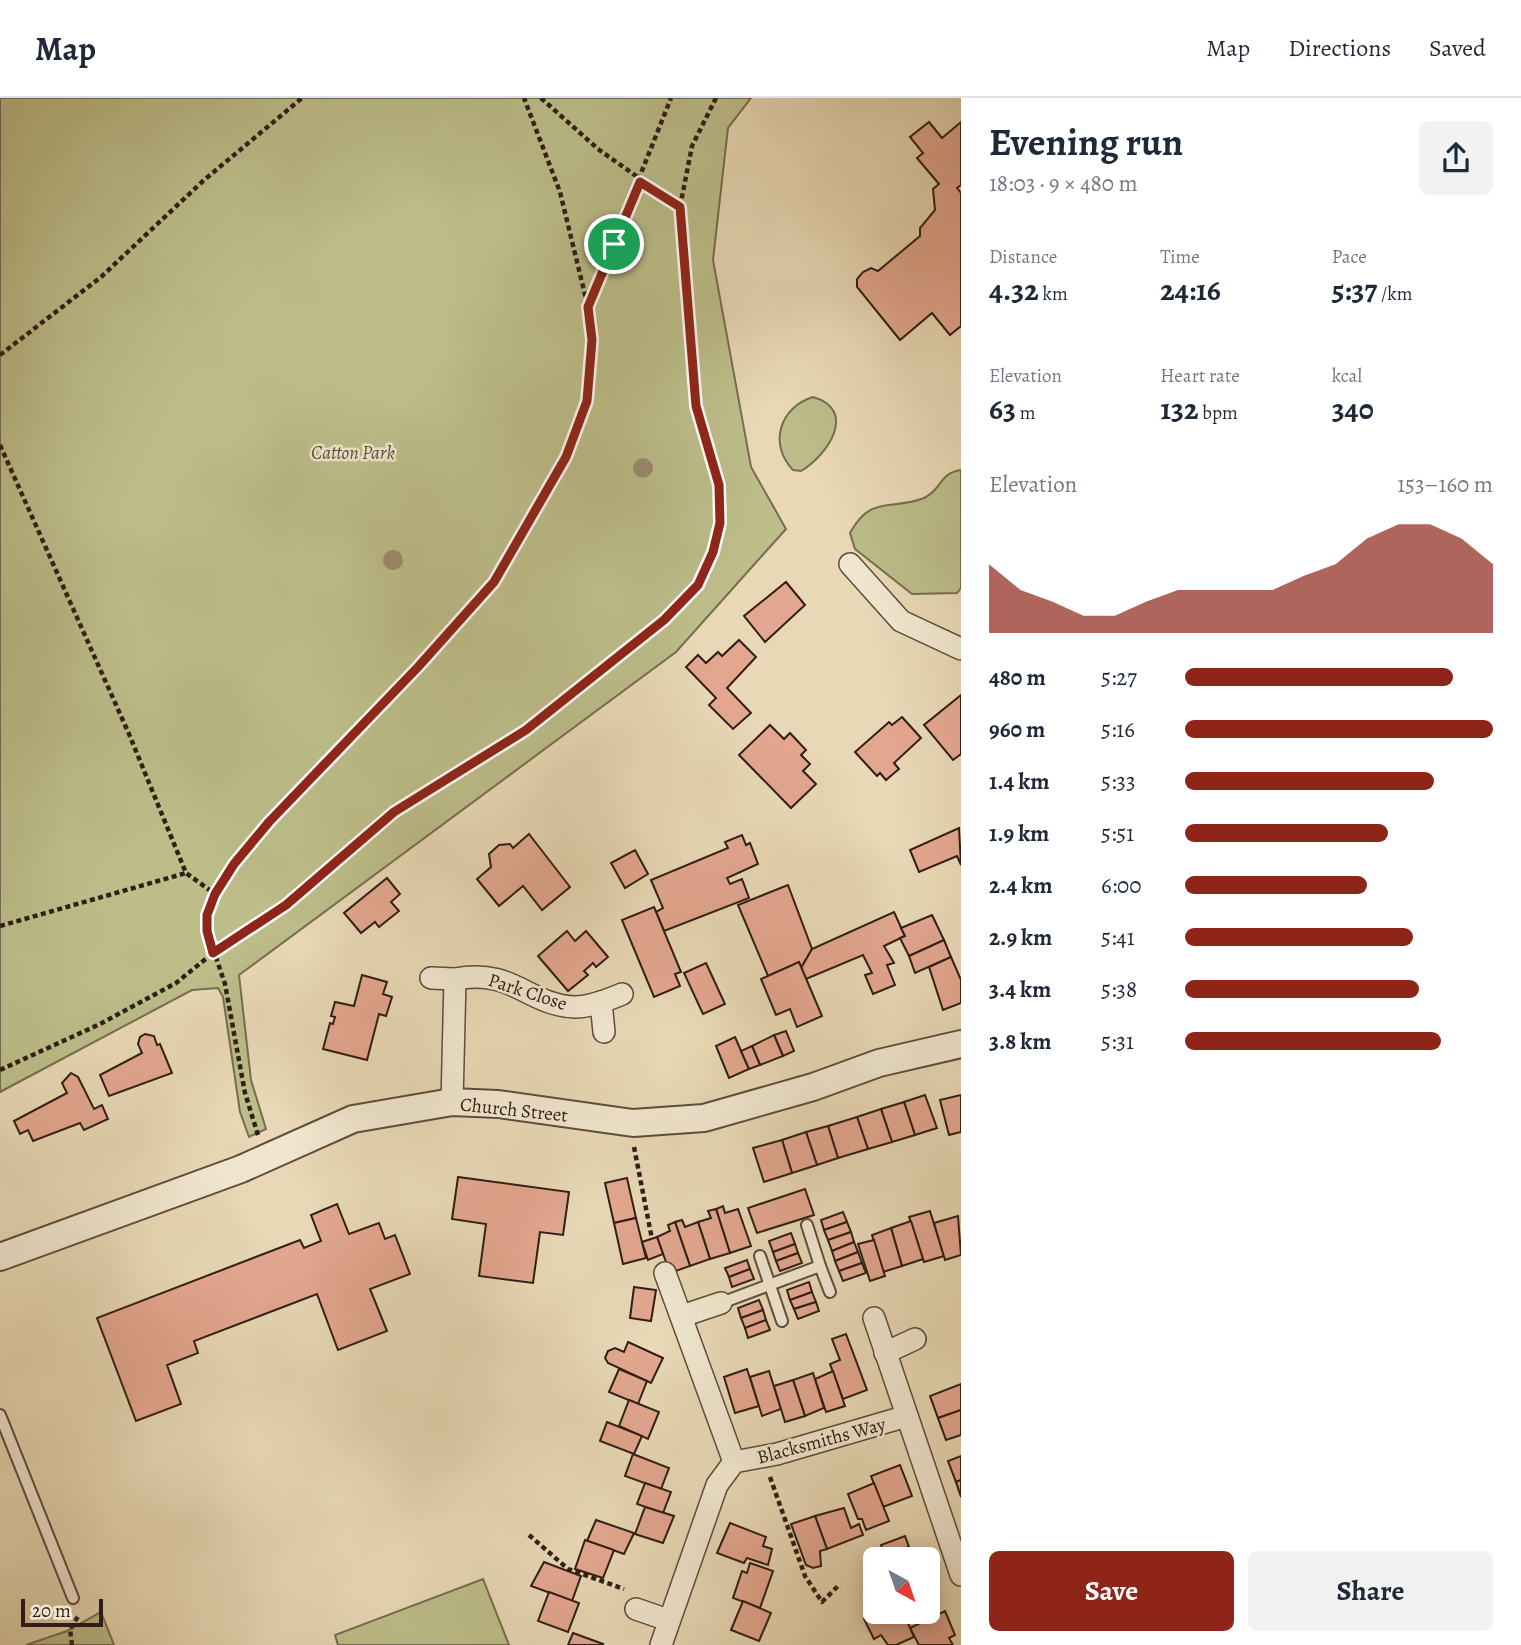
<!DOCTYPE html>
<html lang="en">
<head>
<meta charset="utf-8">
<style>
	:root { --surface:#fff; --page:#f2f2f3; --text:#1f2937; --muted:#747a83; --line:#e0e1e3; --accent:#8f2418 }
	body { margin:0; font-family:Alegreya,serif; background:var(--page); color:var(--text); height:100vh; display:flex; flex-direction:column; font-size:26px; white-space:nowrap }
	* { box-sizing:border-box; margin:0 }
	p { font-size:23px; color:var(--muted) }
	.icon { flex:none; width:38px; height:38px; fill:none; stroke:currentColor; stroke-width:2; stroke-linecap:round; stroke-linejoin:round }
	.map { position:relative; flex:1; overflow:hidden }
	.side { display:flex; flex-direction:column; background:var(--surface); width:560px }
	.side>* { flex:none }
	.needle { width:46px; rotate:140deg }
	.tools { position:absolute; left:863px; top:1449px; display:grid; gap:14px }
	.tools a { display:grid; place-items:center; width:77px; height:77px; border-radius:10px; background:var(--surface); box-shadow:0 4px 18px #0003; font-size:35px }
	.scale { position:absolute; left:21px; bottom:18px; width:82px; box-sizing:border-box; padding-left:7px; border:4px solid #311d15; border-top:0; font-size:19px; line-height:24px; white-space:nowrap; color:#311d15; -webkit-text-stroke:5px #f0e6cf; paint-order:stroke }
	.pin { position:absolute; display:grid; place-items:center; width:60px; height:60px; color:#fff; margin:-30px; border:4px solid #fff; border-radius:50%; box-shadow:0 2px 7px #0007 }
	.round { display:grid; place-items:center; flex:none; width:74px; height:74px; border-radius:10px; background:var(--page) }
	.overview { display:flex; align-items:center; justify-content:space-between; height:119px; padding:0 28px }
	h1 { font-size:38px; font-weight:600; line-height:52px }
	.stats { display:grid; grid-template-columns:repeat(3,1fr); gap:10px; height:119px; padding:7px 28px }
	.stats div { display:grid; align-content:center }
	.stats b { font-size:30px; font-weight:600 }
	.stats small { font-size:19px; font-weight:400 }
	.stats p { font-size:19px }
	.chart { height:196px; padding:14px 28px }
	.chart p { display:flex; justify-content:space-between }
	.chart svg { width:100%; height:126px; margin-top:7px; fill:var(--accent); opacity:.7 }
	.button { display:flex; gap:14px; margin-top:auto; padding:14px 28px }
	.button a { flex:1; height:80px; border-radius:10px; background:var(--accent); color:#fff; font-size:28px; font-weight:600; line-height:80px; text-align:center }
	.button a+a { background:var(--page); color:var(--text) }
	ul { padding:0 28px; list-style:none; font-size:23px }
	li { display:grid; grid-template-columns:112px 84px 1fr; align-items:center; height:52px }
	li i { height:18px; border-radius:9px; background:var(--accent) }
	header { display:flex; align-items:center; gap:42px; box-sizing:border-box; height:98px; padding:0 35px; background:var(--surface); border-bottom:2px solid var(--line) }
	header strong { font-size:33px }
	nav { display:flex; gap:38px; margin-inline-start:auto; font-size:24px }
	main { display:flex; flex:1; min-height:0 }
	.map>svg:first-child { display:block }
	.green { fill:#bcbd89; stroke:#766d4f; stroke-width:2 }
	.building { fill:#e3a790; stroke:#311d15; stroke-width:2 }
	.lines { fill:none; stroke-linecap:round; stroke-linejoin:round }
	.service-casing { stroke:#5f4c3d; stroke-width:14 }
	.minor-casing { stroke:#5f4c3d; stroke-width:24 }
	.tertiary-casing { stroke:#5f4c3d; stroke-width:30 }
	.path { stroke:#311d15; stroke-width:4.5; stroke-dasharray:5 3.5; stroke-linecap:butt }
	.service { stroke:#f0e6cf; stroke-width:10 }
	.minor { stroke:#f0e6cf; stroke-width:21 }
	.tertiary { stroke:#f0e6cf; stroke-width:26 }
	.tree { fill:#9a8c70 }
	.route-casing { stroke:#fff; stroke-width:14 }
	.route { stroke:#8f2418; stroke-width:9 }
	.labels { text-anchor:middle; stroke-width:5; stroke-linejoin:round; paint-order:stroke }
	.park-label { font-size:19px; font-style:italic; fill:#5b4d38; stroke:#f0e6cf }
	.street-label { font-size:19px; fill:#311d15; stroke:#f0e6cf }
</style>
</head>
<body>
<header>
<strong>Map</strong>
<nav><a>Map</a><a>Directions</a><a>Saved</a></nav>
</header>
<main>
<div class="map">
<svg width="961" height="1547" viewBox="0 0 961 1547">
	<rect width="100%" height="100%" fill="#e8d8b5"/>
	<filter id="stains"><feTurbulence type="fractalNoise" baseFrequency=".00286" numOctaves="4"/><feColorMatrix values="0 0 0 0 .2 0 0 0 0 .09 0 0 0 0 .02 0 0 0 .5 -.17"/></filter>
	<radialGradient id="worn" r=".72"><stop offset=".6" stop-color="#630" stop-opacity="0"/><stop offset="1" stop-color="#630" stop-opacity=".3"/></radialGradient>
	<!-- green -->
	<g class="green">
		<polygon points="0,0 751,0 728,30 713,162 751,369 786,431 676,554 239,877 251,982 266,1031 249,1039 240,1014 223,899 218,890 192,892 0,994"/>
		<path d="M 813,299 C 858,312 828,357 801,373 L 793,372 C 768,346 780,309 813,299 Z"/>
		<path d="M 961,372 L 961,490 L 957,495 L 912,496 L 855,451 L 850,435 C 871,396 892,413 924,400 C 942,392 939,375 961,372 Z"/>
		<polygon points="483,1481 509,1547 338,1547 335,1537"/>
		<polygon points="101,1514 114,1547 26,1547 67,1533"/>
	</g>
	<!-- building -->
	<g class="building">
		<polygon points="929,24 942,40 961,24 961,87 957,90 961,95 961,228 950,237 932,215 900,242 857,189 857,181 863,174 871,170 878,173 920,138 920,130 935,112 933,91 939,86 917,60 923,55 910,39"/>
		<polygon points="786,484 805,507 765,544 744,518"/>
		<polygon points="739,542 756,559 727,590 751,615 733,631 709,607 716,600 686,569 698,557 706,565 718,554 722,558"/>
		<polygon points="961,597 961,656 953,662 924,627"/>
		<polygon points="902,619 921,640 894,665 899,671 886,682 880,675 877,678 855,654 889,624 892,627"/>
		<polygon points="770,627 784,641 790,635 806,652 801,657 810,666 803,673 816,686 791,710 739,657"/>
		<polygon points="959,730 961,767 957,758 919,774 910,752"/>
		<polygon points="529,736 570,789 542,812 523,788 499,808 477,781 491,769 489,756 499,747 510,746 513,750"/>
		<polygon points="742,737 746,747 750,745 758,766 727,780 730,786 742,781 749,800 664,833 656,814 663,810 651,782 728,750 725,744"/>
		<polygon points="635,752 648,776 625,790 611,765"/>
		<polygon points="387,780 400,796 391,804 399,813 379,829 375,824 361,835 344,815"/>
		<polygon points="788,787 812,851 801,870 799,864 768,878 738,807"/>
		<polygon points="654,809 681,874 675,876 680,888 654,899 622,822"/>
		<polygon points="894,814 905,838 884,848 894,865 887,867 895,887 873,896 865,877 872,875 863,857 806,881 801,870 812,851"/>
		<polygon points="932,817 944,842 909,858 900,840 905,838 901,830"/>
		<polygon points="567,833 575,843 586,833 608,859 596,869 593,865 584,873 588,877 568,893 538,858"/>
		<polygon points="944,842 951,859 915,875 909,858"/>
		<polygon points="951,859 961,882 961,905 943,912 929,869"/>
		<polygon points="799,864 822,918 797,929 790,911 776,917 761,881"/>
		<polygon points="706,865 725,906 703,916 684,875"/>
		<polygon points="362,877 387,884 383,896 392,899 386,918 379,916 367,962 323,951 330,925 333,926 335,919 331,918 335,904 354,908"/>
		<polygon points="786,933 794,953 783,958 774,937"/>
		<polygon points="145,936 154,938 157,947 160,946 172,975 109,998 100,977 142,955 138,946 140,939"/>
		<polygon points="774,937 783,958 760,967 752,948"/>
		<polygon points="735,939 749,971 729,980 716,948"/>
		<polygon points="752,948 760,967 749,971 741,953"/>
		<polygon points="71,975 78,979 94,1011 102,1007 108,1021 84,1032 80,1025 33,1043 28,1032 20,1036 14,1023 67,995 62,985"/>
		<polygon points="925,997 937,1030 915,1037 904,1004"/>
		<polygon points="961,997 961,1034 949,1037 940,1002"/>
		<polygon points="904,1004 915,1037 892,1044 881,1011"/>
		<polygon points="881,1011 892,1044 868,1051 857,1019"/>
		<polygon points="857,1019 868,1051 838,1060 828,1028"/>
		<polygon points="828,1028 838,1060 817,1067 806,1034"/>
		<polygon points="806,1034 817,1067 792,1075 782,1042"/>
		<polygon points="782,1042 792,1075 764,1084 753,1050"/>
		<polygon points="458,1079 569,1094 563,1137 540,1134 533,1185 479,1178 486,1126 452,1121"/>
		<polygon points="627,1080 636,1120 614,1125 605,1085"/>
		<polygon points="805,1091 814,1117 757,1135 748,1110"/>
		<polygon points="337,1106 349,1136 379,1125 385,1141 395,1137 410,1176 370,1191 387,1233 338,1252 317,1196 194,1243 198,1255 167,1267 181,1306 136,1323 97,1220 300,1142 304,1150 321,1143 311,1117"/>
		<polygon points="723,1108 725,1115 738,1111 751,1148 730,1155 716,1111"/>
		<polygon points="716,1111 730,1155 710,1161 698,1124 711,1120 708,1113"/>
		<polygon points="930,1113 944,1158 924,1164 909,1119"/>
		<polygon points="843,1114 847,1124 824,1132 821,1122"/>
		<polygon points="958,1118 961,1157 945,1162 934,1125"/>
		<polygon points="636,1120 646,1160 623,1166 614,1125"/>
		<polygon points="682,1122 685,1129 698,1124 710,1161 690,1168 675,1124"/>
		<polygon points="911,1123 923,1161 902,1168 891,1130"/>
		<polygon points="675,1124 690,1168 670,1175 657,1139 670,1133 668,1127"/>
		<polygon points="847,1124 851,1134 828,1142 824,1132"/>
		<polygon points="891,1130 902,1168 883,1174 872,1137"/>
		<polygon points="851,1134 854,1144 832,1153 828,1142"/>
		<polygon points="791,1135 795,1146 773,1154 769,1143"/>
		<polygon points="657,1139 663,1156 648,1162 642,1144"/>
		<polygon points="874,1142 885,1178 870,1183 858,1146"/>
		<polygon points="854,1144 858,1154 835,1163 832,1153"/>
		<polygon points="795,1146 798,1155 776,1163 773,1154"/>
		<polygon points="858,1154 862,1165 839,1173 835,1163"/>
		<polygon points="798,1155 802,1165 780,1173 776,1163"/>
		<polygon points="747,1162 750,1171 729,1179 725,1170"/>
		<polygon points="862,1165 866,1175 843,1183 839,1173"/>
		<polygon points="750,1171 754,1181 732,1189 729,1179"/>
		<polygon points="809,1184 812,1194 790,1202 787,1192"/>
		<polygon points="634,1189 656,1192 651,1223 630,1220"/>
		<polygon points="812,1194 816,1204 794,1211 790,1202"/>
		<polygon points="759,1202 763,1212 741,1220 738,1210"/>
		<polygon points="816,1204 819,1213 798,1221 794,1211"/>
		<polygon points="763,1212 766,1222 745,1230 741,1220"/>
		<polygon points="766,1222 770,1232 748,1240 745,1230"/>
		<polygon points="846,1236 867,1292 843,1301 830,1266 840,1262 832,1241"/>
		<polygon points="628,1244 663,1260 651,1285 608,1265 605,1260 608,1253 615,1250 624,1254"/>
		<polygon points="619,1271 647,1283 638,1306 609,1294"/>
		<polygon points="747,1271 759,1308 735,1315 724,1279"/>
		<polygon points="769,1273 781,1311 762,1318 750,1279"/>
		<polygon points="833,1273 845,1308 826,1314 815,1281"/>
		<polygon points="813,1275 824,1310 805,1318 793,1282"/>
		<polygon points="793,1282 805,1318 785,1324 774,1288"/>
		<polygon points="961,1286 961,1312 938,1320 930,1298"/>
		<polygon points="629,1302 659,1314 648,1341 619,1328"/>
		<polygon points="961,1312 961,1337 946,1342 938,1320"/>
		<polygon points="607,1324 642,1338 634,1356 600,1343"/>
		<polygon points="633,1356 669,1370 661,1391 625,1378"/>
		<polygon points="961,1358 961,1382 956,1384 948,1363"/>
		<polygon points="900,1367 912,1398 883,1409 871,1378"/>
		<polygon points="961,1382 961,1399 956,1384"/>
		<polygon points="645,1385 671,1394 663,1415 637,1406"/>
		<polygon points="874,1385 889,1423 866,1432 862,1421 858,1421 848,1396"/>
		<polygon points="645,1409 674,1418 663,1445 635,1436"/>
		<polygon points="844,1410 851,1430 859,1426 863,1437 827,1451 815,1418"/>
		<polygon points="815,1418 827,1451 820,1453 821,1468 813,1470 806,1467 791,1426"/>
		<polygon points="596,1422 634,1435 624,1456 587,1443"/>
		<polygon points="730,1425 766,1439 763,1448 772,1451 768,1467 747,1460 744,1465 717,1455"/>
		<polygon points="905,1438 909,1449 885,1458 881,1447"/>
		<polygon points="585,1442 614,1452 603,1480 575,1471"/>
		<polygon points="909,1449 914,1460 887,1461 885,1458"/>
		<polygon points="544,1464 581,1478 572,1503 531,1488"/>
		<polygon points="750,1465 773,1473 760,1510 733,1500 742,1473 747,1475"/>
		<polygon points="549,1494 579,1505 568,1534 538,1523"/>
		<polygon points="743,1503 771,1515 759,1543 731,1532"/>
		<polygon points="945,1513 955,1537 949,1540 953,1547 919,1547 910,1530"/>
		<polygon points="879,1514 903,1514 914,1539 896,1547 888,1547 881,1537 874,1541 864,1521"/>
		<polygon points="573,1535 603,1546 602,1547 568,1547"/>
	</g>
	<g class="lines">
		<!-- service casing -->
		<g class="service-casing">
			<g id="service">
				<polyline points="760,1158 782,1223"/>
				<polyline points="820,1168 830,1194"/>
				<polyline points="721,1205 820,1168 807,1127"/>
				<polyline points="0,1317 73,1500"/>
			</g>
		</g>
		<!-- minor casing -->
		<g class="minor-casing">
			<g id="minor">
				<polyline points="850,466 901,523 961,551"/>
				<polyline points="431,880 455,881"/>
				<polyline points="601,904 604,934"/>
				<path d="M 452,1004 L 455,881 C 514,870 527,907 575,909 C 590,909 608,902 622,896"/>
				<polyline points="665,1175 734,1364"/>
				<polyline points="682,1218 721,1205"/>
				<polyline points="874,1220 961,1477"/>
				<polyline points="885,1255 915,1241"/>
				<polyline points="636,1511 668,1522"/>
				<polyline points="661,1547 717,1387 734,1364 777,1356 907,1318"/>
			</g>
		</g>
		<!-- tertiary casing -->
		<g class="tertiary-casing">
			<polyline id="tertiary" points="0,1159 241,1071 353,1021 452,1004 498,1006 633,1025 704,1020 813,989 879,965 961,946"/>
		</g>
		<!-- path -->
		<g class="path">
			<polyline points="541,0 598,51 680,109"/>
			<polyline points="588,208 671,0"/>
			<polyline points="0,257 101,179 203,83 302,0"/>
			<polyline points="0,347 129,636 186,775 215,796"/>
			<polyline points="0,828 186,775"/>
			<polyline points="0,972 100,926 176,885 213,855 286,807 394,714 526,632 664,522 698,487 713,454 720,425 719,387 696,308 680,109 692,48 716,0"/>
			<polyline points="258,1037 245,995 225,886 207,833 207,817 215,796 234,766 269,724 418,569 493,483 566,359 587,303 592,242 588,209 560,94 524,0"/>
			<polyline points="634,1049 652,1141"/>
			<polyline points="770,1379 805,1478 822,1504 840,1486"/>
			<polyline points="529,1437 568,1471 624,1491"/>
			<polyline points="72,1547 70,1531 79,1517"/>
		</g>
		<!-- service -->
		<use href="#service" class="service"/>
		<!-- minor -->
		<use href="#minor" class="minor"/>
		<!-- tertiary -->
		<use href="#tertiary" class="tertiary"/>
	</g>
	<!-- trees -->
	<g class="tree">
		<circle cx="643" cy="370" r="10"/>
		<circle cx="393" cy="462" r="10"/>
	</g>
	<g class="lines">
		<!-- route casing -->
		<g class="route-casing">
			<polygon id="route" points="640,84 680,109 696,308 719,387 720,425 713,454 698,487 664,522 526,632 394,714 286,807 213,855 207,833 207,817 215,796 234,766 269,724 418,569 494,484 566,359 587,303 592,242 588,209"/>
		</g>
		<!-- route -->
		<use href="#route" class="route"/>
	</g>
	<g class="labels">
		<!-- park labels -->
		<g class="park-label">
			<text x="353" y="361">Catton Park</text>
		</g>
		<!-- street labels -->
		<g class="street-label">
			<text transform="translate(528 893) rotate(18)" y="7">Park Close</text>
			<text transform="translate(514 1011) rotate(6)" y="7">Church Street</text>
			<text transform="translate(821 1342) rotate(-15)" y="7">Blacksmiths Way</text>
		</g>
	</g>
	<rect width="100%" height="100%" filter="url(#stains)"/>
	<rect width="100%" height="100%" fill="url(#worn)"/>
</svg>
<div class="tools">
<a><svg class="needle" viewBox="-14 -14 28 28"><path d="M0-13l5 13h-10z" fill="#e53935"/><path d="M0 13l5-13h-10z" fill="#747a83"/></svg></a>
</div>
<div class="scale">20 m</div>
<div class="pin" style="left:614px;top:146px;background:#1e9e55"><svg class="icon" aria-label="arrive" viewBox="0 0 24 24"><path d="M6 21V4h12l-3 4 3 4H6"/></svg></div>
</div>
<section class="side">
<div class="overview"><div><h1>Evening run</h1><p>18:03 · 9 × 480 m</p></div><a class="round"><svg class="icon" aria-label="share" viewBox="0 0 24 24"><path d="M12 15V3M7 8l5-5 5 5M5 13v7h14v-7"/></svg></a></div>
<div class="stats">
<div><p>Distance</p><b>4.32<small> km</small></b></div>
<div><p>Time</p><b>24:16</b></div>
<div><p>Pace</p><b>5:37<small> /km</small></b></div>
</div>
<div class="stats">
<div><p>Elevation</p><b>63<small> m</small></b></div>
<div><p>Heart rate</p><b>132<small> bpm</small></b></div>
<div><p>kcal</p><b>340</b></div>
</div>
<div class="chart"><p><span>Elevation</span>153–160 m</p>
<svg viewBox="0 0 160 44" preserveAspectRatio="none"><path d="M0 44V20L10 29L20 33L30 38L40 38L50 33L60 29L70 29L80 29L90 29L100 24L110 20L120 11L130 6L140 6L150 11L160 20V44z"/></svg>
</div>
<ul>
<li><b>480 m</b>5:27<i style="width:87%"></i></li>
<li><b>960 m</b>5:16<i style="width:100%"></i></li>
<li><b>1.4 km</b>5:33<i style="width:81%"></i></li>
<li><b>1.9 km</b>5:51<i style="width:66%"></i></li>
<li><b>2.4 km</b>6:00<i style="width:59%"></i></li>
<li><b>2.9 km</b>5:41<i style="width:74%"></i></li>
<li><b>3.4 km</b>5:38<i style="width:76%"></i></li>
<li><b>3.8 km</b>5:31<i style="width:83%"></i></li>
</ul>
<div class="button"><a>Save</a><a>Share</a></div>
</section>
</main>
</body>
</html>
